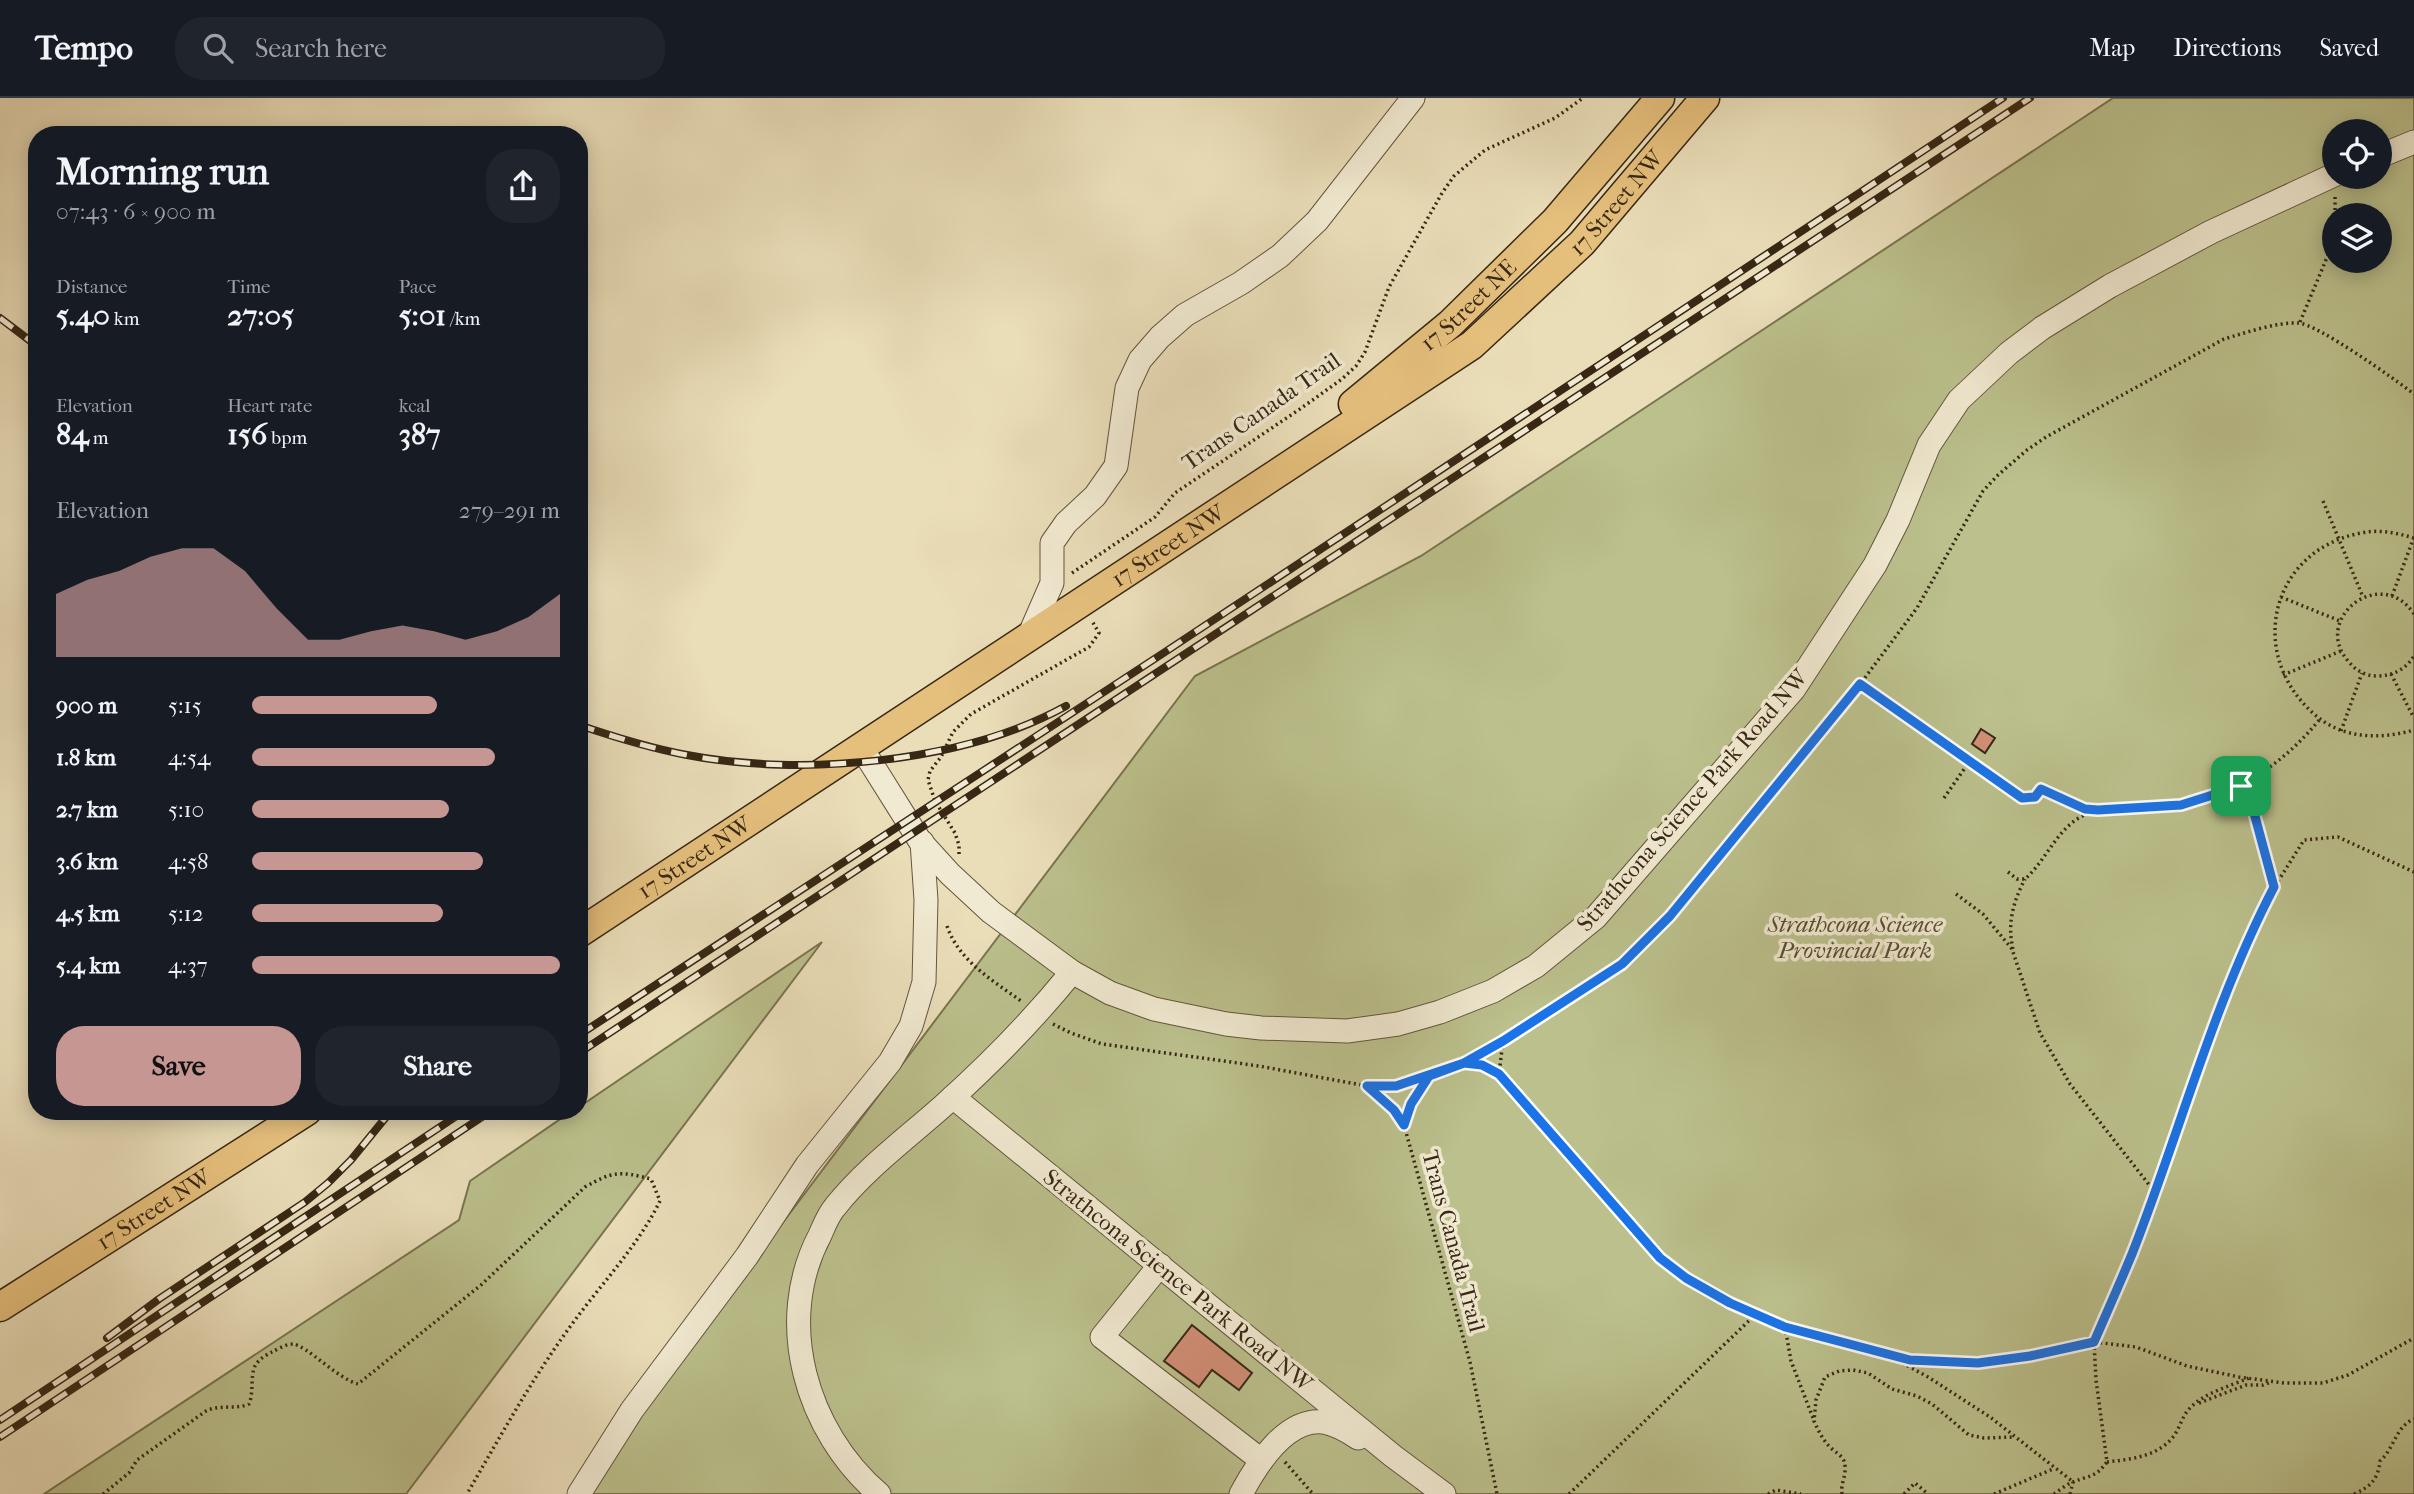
<!DOCTYPE html>
<html lang="en">
<head>
<meta charset="utf-8">
<style>
	:root { --surface:#171b24; --page:#20242c; --text:#f1f3f6; --muted:#9ea1a6; --line:#363941; --accent:#c59692 }
	body { margin:0; font-family:"IM FELL French Canon",serif; background:var(--page); color:var(--text); height:100vh; display:flex; flex-direction:column; font-size:26px; white-space:nowrap }
	* { box-sizing:border-box; margin:0 }
	p { font-size:23px; color:var(--muted) }
	.icon { flex:none; width:38px; height:38px; fill:none; stroke:currentColor; stroke-width:2; stroke-linecap:round; stroke-linejoin:round }
	.map { position:relative; flex:1; overflow:hidden }
	.panel { position:absolute; left:28px; top:28px; width:560px; height:994px; display:flex; flex-direction:column; background:var(--surface); border-radius:28px; box-shadow:0 4px 18px #0003 }
	.panel>* { flex:none }
	.tools { position:absolute; left:2322px; top:21px; display:grid; gap:14px }
	.tools a { display:grid; place-items:center; width:70px; height:70px; border-radius:50%; background:var(--surface); box-shadow:0 4px 18px #0003; font-size:35px }
	.pin { position:absolute; display:grid; place-items:center; width:60px; height:60px; color:#fff; margin:-30px; border-radius:14px; box-shadow:0 4px 10px #0006 }
	.round { display:grid; place-items:center; flex:none; width:74px; height:74px; border-radius:28px; background:var(--page) }
	.headline { display:flex; align-items:center; justify-content:space-between; height:119px; padding:0 28px }
	h1 { font-size:38px; font-weight:700; line-height:52px }
	.metrics { display:grid; grid-template-columns:repeat(3,1fr); gap:10px; height:119px; padding:7px 28px }
	.metrics div { display:grid; align-content:center }
	.metrics b { font-size:30px; font-weight:700 }
	.metrics small { font-size:19px; font-weight:400 }
	.metrics p { font-size:19px }
	.chart { height:196px; padding:14px 28px }
	.chart p { display:flex; justify-content:space-between }
	.chart svg { width:100%; height:126px; margin-top:7px; fill:var(--accent); opacity:.7 }
	.button { display:flex; gap:14px; margin-top:auto; padding:14px 28px }
	.button a { flex:1; height:80px; border-radius:28px; background:var(--accent); color:#111; font-size:28px; font-weight:700; line-height:80px; text-align:center }
	.button a+a { background:var(--page); color:var(--text) }
	ul { padding:0 28px; list-style:none; font-size:23px }
	li { display:grid; grid-template-columns:112px 84px 1fr; align-items:center; height:52px }
	li i { height:18px; border-radius:9px; background:var(--accent) }
	header { display:flex; align-items:center; gap:42px; box-sizing:border-box; height:98px; padding:0 35px; background:var(--surface); border-bottom:2px solid var(--line) }
	header strong { font-size:33px }
	nav { display:flex; gap:38px; margin-inline-start:auto; font-size:24px }
	.search { width:490px; height:63px; background:var(--page); display:flex; align-items:center; gap:18px; box-sizing:border-box; padding:0 24px; border-radius:28px; color:var(--muted); font-size:26px }
	.map>svg:first-child { display:block }
	.green { fill:#bbc08c; stroke:#797450; stroke-width:2; fill-rule:evenodd }
	.building { fill:#d18e76; stroke:#372714; stroke-width:2 }
	.lines { fill:none; stroke-linecap:round; stroke-linejoin:round }
	.minor-casing { stroke:#64553d; stroke-width:25 }
	.major-casing { stroke:#372714; stroke-width:31 }
	.path { stroke:#372714; stroke-width:3.5; stroke-dasharray:2 3.5; stroke-linecap:butt }
	.minor { stroke:#f1ead2; stroke-width:23 }
	.major { stroke:#e5bf7c; stroke-width:28 }
	.rail-casing { stroke:#372714; stroke-width:8 }
	.rail { stroke:#f1ead2; stroke-width:5; stroke-dasharray:16; stroke-linecap:butt }
	.route-casing { stroke:#fff; stroke-width:14 }
	.route { stroke:#1a73e8; stroke-width:9 }
	.labels { text-anchor:middle; stroke-width:7; stroke-linejoin:round; paint-order:stroke }
	.street-label { font-size:23px; fill:#372714; stroke:#f1ead2 }
	.park-label { font-size:23px; font-style:italic; fill:#584d32; stroke:#f1ead2 }
</style>
</head>
<body>
<header>
<strong>Tempo</strong>
<div class="search"><svg class="icon" aria-label="search" viewBox="0 0 24 24"><circle cx="10" cy="10" r="6"/><path d="M15 15l6 6"/></svg>Search here</div>
<nav><a>Map</a><a>Directions</a><a>Saved</a></nav>
</header>
<div class="map">
<svg width="2414" height="1396" viewBox="0 0 2414 1396">
	<rect width="100%" height="100%" fill="#eadeb9"/>
	<filter id="stains"><feTurbulence type="fractalNoise" baseFrequency=".00286" numOctaves="4"/><feColorMatrix values="0 0 0 0 .2 0 0 0 0 .09 0 0 0 0 .02 0 0 0 .5 -.17"/></filter>
	<radialGradient id="worn" r=".72"><stop offset=".6" stop-color="#630" stop-opacity="0"/><stop offset="1" stop-color="#630" stop-opacity=".3"/></radialGradient>
	<!-- green -->
	<g class="green">
		<path d="M 2113,0 L 2414,0 L 2414,1396 L 578,1396 L 1195,578 L 1421,458 ZM 2334,33 L 2380,33 L 2380,79 L 2334,79 ZM 2334,117 L 2380,117 L 2380,163 L 2334,163 Z"/>
		<polygon points="822,844 406,1396 44,1396 459,1122 470,1083 572,1013 579,1013 579,1009"/>
	</g>
	<!-- building -->
	<g class="building">
		<polygon points="1981,631 1995,640 1985,655 1972,646"/>
		<polygon points="1192,1227 1252,1275 1239,1292 1212,1272 1199,1289 1164,1263"/>
	</g>
	<g class="lines">
		<!-- minor casing -->
		<g class="minor-casing">
			<g id="minor">
				<polyline points="2380,58 2414,44"/>
				<polyline points="1028,540 1052,485 1052,445 1066,425 1095,398 1116,368 1127,290 1140,262 1160,239 1185,217 1241,185 1280,158 1317,123 1413,0"/>
				<polyline points="861,649 920,743 950,776 991,814 1072,874 1110,895 1154,911 1226,926 1261,930 1347,933 1398,926 1440,914 1493,893 1536,868 1596,819 1794,591 1875,467 1898,422 1929,347 1959,302 2009,255 2042,230 2110,188 2211,134 2334,77"/>
				<polyline points="953,999 1393,1358 1444,1396"/>
				<polyline points="1160,1167 1102,1239 1261,1362"/>
				<polyline points="579,1396 632,1312 747,1158 807,1067 890,964 911,928 924,884 926,802 922,744"/>
				<path d="M 879,1396 C 806,1333 774,1224 820,1137 C 824,1128 828,1117 835,1109 C 865,1071 907,1040 943,1008 C 990,966 1033,922 1072,874"/>
				<path d="M 1241,1396 C 1256,1368 1285,1320 1323,1324 C 1335,1326 1349,1334 1358,1340"/>
			</g>
		</g>
		<!-- major casing -->
		<g class="major-casing">
			<g id="major">
				<path id="s1" d="M 1353,306 L 1450,226 L 1555,123 L 1660,0"/>
				<path id="s2" d="M 579,835 L 1472,247 L 1582,145 L 1705,0"/>
				<path id="s3" d="M 0,1209 L 307,1013"/>
			</g>
		</g>
		<!-- path -->
		<g class="path">
			<polyline points="2335,99 2335,117"/>
			<polyline points="2300,224 2328,157 2334,124"/>
			<polyline points="2323,403 2363,499"/>
			<path d="M 2414,440 C 2397,435 2379,431 2361,435 C 2271,452 2246,555 2313,615 C 2341,641 2379,642 2414,632"/>
			<polyline points="1072,475 1155,419 1175,395 1300,311 1342,281 1356,268 1365,254 1389,189 1442,95 1454,78 1485,52 1555,20 1583,0"/>
			<polyline points="2392,498 2414,439"/>
			<polyline points="2281,499 2340,523"/>
			<path d="M 2414,516 C 2381,466 2310,521 2349,564 C 2356,573 2366,578 2377,578 C 2393,578 2406,571 2414,558"/>
			<polyline points="2391,576 2414,620"/>
			<polyline points="2283,577 2341,553"/>
			<path d="M 1860,586 L 2016,697 C 2027,703 2033,701 2041,691 L 2085,711 L 2098,712 C 2192,710 2257,698 2320,621"/>
			<polyline points="2341,633 2362,575"/>
			<polyline points="1944,700 1969,664"/>
			<polyline points="959,756 959,747 955,735 935,703 928,682 930,673 941,659 953,634 971,616 1089,549 1099,535 1092,523"/>
			<path d="M 2008,774 L 2017,781 L 2025,781 C 2049,760 2059,723 2093,714"/>
			<polyline points="2275,788 2304,742 2338,739 2414,774"/>
			<polyline points="1956,796 1983,816 2012,851 2040,935 2070,986 2154,1093"/>
			<path d="M 947,828 C 959,863 992,882 1021,903"/>
			<path d="M 2013,851 C 2007,826 2013,804 2025,781"/>
			<polyline points="1053,926 1071,935 1102,946 1259,968 1367,988 1394,1012 1404,1027 1470,1264 1497,1396"/>
			<polyline points="1466,965 1482,967 1499,976 1503,943"/>
			<polyline points="1499,976 1659,1160 1710,1195 1785,1229 1910,1262 1978,1265 2030,1257 2094,1244 2136,1249 2187,1268 2239,1279 2284,1285 2323,1285 2348,1277 2414,1240"/>
			<path d="M 1370,989 L 1396,988 L 1429,978 L 1464,965 L 1503,943 L 1622,866 L 1670,818 L 1843,609 L 1917,510 L 1983,393 L 1998,377 L 2027,352 L 2046,339 L 2224,241 C 2245,235 2276,224 2298,225 C 2316,225 2396,282 2414,296"/>
			<polyline points="1405,1026 1411,1006 1428,980"/>
			<polyline points="1785,1229 1791,1263 1813,1320"/>
			<polyline points="1888,1257 1928,1279 1990,1319 2072,1383"/>
			<polyline points="2199,1305 2246,1287 2263,1287 2271,1284"/>
			<polyline points="1285,1364 1313,1396"/>
			<path d="M 2107,1364 C 2131,1361 2157,1359 2173,1339 C 2180,1330 2182,1318 2190,1310 C 2204,1295 2230,1288 2249,1280"/>
			<path d="M 103,1396 L 129,1375 L 137,1362 L 206,1313 C 220,1306 236,1312 249,1306 C 254,1294 250,1279 255,1268 C 259,1261 266,1257 272,1254 C 278,1251 286,1246 293,1246 C 306,1247 338,1281 358,1286 L 481,1187 L 585,1089 C 613,1073 620,1073 651,1081 L 660,1103 C 639,1146 604,1183 575,1222 C 534,1277 501,1337 467,1396"/>
			<polyline points="1569,1396 1756,1216"/>
			<polyline points="1768,1396 1776,1392 1801,1396"/>
			<path d="M 1842,1396 C 1840,1385 1848,1376 1844,1363 C 1841,1356 1833,1353 1828,1347 C 1822,1340 1818,1332 1814,1323 L 1816,1302 L 1825,1279 L 1839,1273 L 1853,1272 L 1868,1275 L 1892,1291 L 1917,1298 L 1932,1306 L 1969,1337 L 1984,1340 L 2014,1339"/>
			<polyline points="1904,1396 1915,1385 1928,1396"/>
			<polyline points="1994,1396 2053,1371"/>
			<path d="M 2054,1396 C 2060,1392 2067,1386 2073,1384 C 2090,1377 2095,1380 2107,1364 L 2096,1282 L 2094,1244 L 2132,1155 L 2229,887 L 2257,822 L 2274,789 L 2253,711 L 2241,688"/>
			<polyline points="2070,1396 2073,1384"/>
			<path d="M 2354,1396 C 2370,1389 2378,1382 2380,1363 C 2394,1351 2396,1328 2414,1321"/>
		</g>
		<!-- minor -->
		<use href="#minor" class="minor"/>
		<!-- major -->
		<use href="#major" class="major"/>
		<!-- rail casing -->
		<g class="rail-casing">
			<g id="rail">
				<polyline points="0,220 37,248"/>
				<path d="M 579,627 C 614,639 650,650 687,657 C 801,679 963,665 1066,608"/>
				<polyline points="579,937 1162,556 2003,0"/>
				<polyline points="579,955 2030,0"/>
				<polyline points="107,1240 159,1201 305,1104 328,1085 351,1062 391,1013"/>
				<polyline points="0,1322 464,1013"/>
				<polyline points="0,1339 491,1013"/>
			</g>
		</g>
		<!-- rail -->
		<use href="#rail" class="rail"/>
	</g>
	<g class="lines">
		<!-- route casing -->
		<g class="route-casing">
			<path id="route" d="M 2241,688 L 2181,707 L 2098,712 L 2085,711 L 2041,691 L 2035,699 L 2022,700 L 1860,586 L 1670,818 L 1622,866 L 1503,943 L 1464,965 L 1396,988 L 1367,988 L 1394,1012 L 1404,1027 L 1411,1006 L 1429,978 L 1464,965 L 1482,967 L 1499,976 L 1660,1160 L 1686,1180 L 1730,1205 L 1785,1229 L 1910,1262 L 1978,1265 L 2030,1258 L 2094,1244 C 2107,1214 2120,1185 2132,1156 C 2180,1034 2213,906 2274,789 L 2253,711 L 2241,688"/>
		</g>
		<!-- route -->
		<use href="#route" class="route"/>
	</g>
	<g class="labels">
		<!-- street labels -->
		<g class="street-label">
			<text dy="8" stroke="none"><textPath href="#s2" startOffset="1272">17 Street NW</textPath></text>
			<text dy="8" stroke="none"><textPath href="#s1" startOffset="152">17 Street NE</textPath></text>
			<text transform="translate(1261 313) rotate(-35)" y="8">Trans Canada Trail</text>
			<text dy="8" stroke="none"><textPath href="#s2" startOffset="705">17 Street NW</textPath></text>
			<text transform="translate(1692 702) rotate(-49)" y="8">Strathcona Science Park Road NW</text>
			<text dy="8" stroke="none"><textPath href="#s2" startOffset="138">17 Street NW</textPath></text>
			<text dy="8" stroke="none"><textPath href="#s3" startOffset="182">17 Street NW</textPath></text>
			<text transform="translate(1454 1143) rotate(75)" y="8">Trans Canada Trail</text>
			<text transform="translate(1178 1182) rotate(39)" y="8">Strathcona Science Park Road NW</text>
		</g>
		<!-- park labels -->
		<g class="park-label">
			<text x="1855" y="834">Strathcona Science<tspan x="1855" dy="26">Provincial Park</tspan></text>
		</g>
	</g>
	<rect width="100%" height="100%" filter="url(#stains)"/>
	<rect width="100%" height="100%" fill="url(#worn)"/>
</svg>
<div class="tools">
<a><svg class="icon" aria-label="locate" viewBox="0 0 24 24"><circle cx="12" cy="12" r="6"/><path d="M12 2v4M12 18v4M2 12h4M18 12h4"/></svg></a>
<a><svg class="icon" aria-label="layers" viewBox="0 0 24 24"><path d="M12 4l9 5-9 5-9-5zM3 14l9 5 9-5"/></svg></a>
</div>
<div class="pin" style="left:2241px;top:688px;background:#1e9e55"><svg class="icon" aria-label="arrive" viewBox="0 0 24 24"><path d="M6 21V4h12l-3 4 3 4H6"/></svg></div>
<section class="panel">
<div class="headline"><div><h1>Morning run</h1><p>07:43 · 6 × 900 m</p></div><a class="round"><svg class="icon" aria-label="share" viewBox="0 0 24 24"><path d="M12 15V3M7 8l5-5 5 5M5 13v7h14v-7"/></svg></a></div>
<div class="metrics">
<div><p>Distance</p><b>5.40<small> km</small></b></div>
<div><p>Time</p><b>27:05</b></div>
<div><p>Pace</p><b>5:01<small> /km</small></b></div>
</div>
<div class="metrics">
<div><p>Elevation</p><b>84<small> m</small></b></div>
<div><p>Heart rate</p><b>156<small> bpm</small></b></div>
<div><p>kcal</p><b>387</b></div>
</div>
<div class="chart"><p><span>Elevation</span>279–291 m</p>
<svg viewBox="0 0 160 44" preserveAspectRatio="none"><path d="M0 44V22L10 17L20 14L30 9L40 6L50 6L60 14L70 27L80 38L90 38L100 35L110 33L120 35L130 38L140 35L150 30L160 22V44z"/></svg>
</div>
<ul>
<li><b>900 m</b>5:15<i style="width:60%"></i></li>
<li><b>1.8 km</b>4:54<i style="width:79%"></i></li>
<li><b>2.7 km</b>5:10<i style="width:64%"></i></li>
<li><b>3.6 km</b>4:58<i style="width:75%"></i></li>
<li><b>4.5 km</b>5:12<i style="width:62%"></i></li>
<li><b>5.4 km</b>4:37<i style="width:100%"></i></li>
</ul>
<div class="button"><a>Save</a><a>Share</a></div>
</section>
</div>
</body>
</html>
